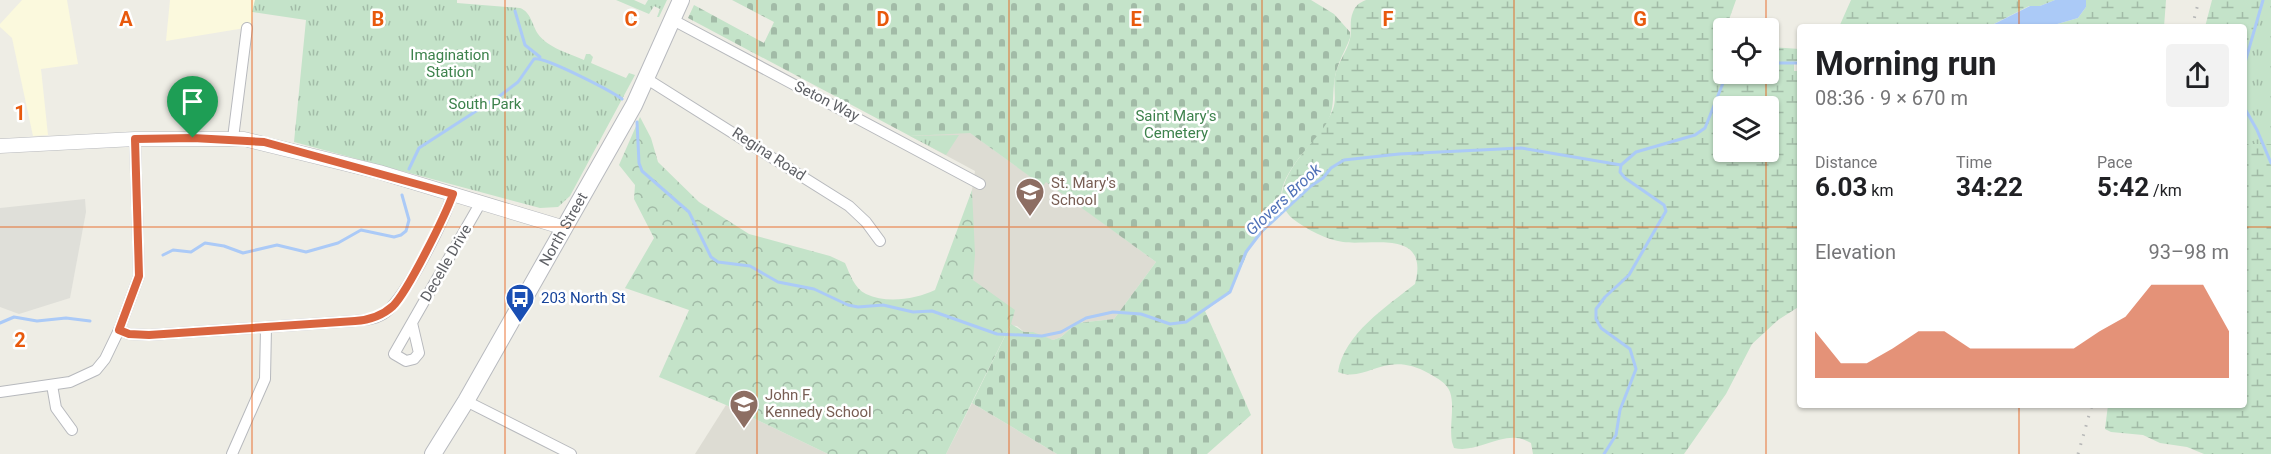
<!DOCTYPE html>
<html lang="en">
<head>
<meta charset="utf-8">
<style>
	:root { --surface:#fff; --page:#f2f2f2; --text:#202124; --muted:#757577; --accent:#d9643f }
	body { margin:0; font-family:Roboto,sans-serif; background:var(--page); color:var(--text); height:100vh; display:flex; flex-direction:column; font-size:22px; white-space:nowrap }
	* { box-sizing:border-box; margin:0 }
	p { font-size:20px; color:var(--muted) }
	.icon { flex:none; width:33px; height:33px; fill:none; stroke:currentColor; stroke-width:2; stroke-linecap:round; stroke-linejoin:round }
	.map { position:relative; flex:1; overflow:hidden }
	.details { position:absolute; left:1797px; top:24px; width:450px; height:384px; display:flex; flex-direction:column; background:var(--surface); border-radius:6px; box-shadow:0 2px 4px #0004 }
	.details>* { flex:none }
	.buttons { position:absolute; left:1713px; top:18px; display:grid; gap:12px }
	.buttons a { display:grid; place-items:center; width:66px; height:66px; border-radius:6px; background:var(--surface); box-shadow:0 2px 4px #0004; font-size:30px }
	.pin { position:absolute; display:grid; place-items:center; width:51px; height:51px; color:#fff; margin:-62px -26px; border-radius:50% 50% 50% 0; rotate:-45deg; box-shadow:0 0 6px #0007 }
	.pin .icon { rotate:45deg }
	.round { display:grid; place-items:center; flex:none; width:63px; height:63px; border-radius:6px; background:var(--page) }
	.head { display:flex; align-items:center; justify-content:space-between; height:102px; padding:0 18px }
	h1 { font-size:33px; font-weight:700; line-height:45px }
	.stats { display:grid; grid-template-columns:repeat(3,1fr); gap:9px; height:102px; padding:6px 18px }
	.stats div { display:grid; align-content:center }
	.stats b { font-size:26px; font-weight:700 }
	.stats small { font-size:16px; font-weight:400 }
	.stats p { font-size:16px }
	.chart { height:168px; padding:12px 18px }
	.chart p { display:flex; justify-content:space-between }
	.chart svg { width:100%; height:108px; margin-top:6px; fill:var(--accent); opacity:.7 }
	.map>svg:first-child { display:block }
	.commercial { fill:#fbf9dd }
	.industrial { fill:#dfdfd9 }
	.education { fill:#dddcd3 }
	.forest { fill:url(#forest-crowns) }
	.wetland { fill:url(#wetland-marsh); fill-rule:evenodd }
	.cemetery { fill:url(#cemetery-stones) }
	.park { fill:url(#park-tufts) }
	.water { fill:#abcaf7 }
	.lines { fill:none; stroke-linecap:round; stroke-linejoin:round }
	.stream { stroke:#abcaf7; stroke-width:3 }
	.minor-casing { stroke:#b7b9bd; stroke-width:12 }
	.tertiary-casing { stroke:#b7b9bd; stroke-width:15 }
	.secondary-casing { stroke:#b8babf; stroke-width:18 }
	.minor { stroke:#fff; stroke-width:10 }
	.tertiary { stroke:#fff; stroke-width:14 }
	.secondary { stroke:#fff; stroke-width:16 }
	.rail { stroke:#b5b6b6; stroke-width:3; stroke-dasharray:1.5 8; stroke-linecap:butt }
	.route-casing { stroke:#fff; stroke-width:12 }
	.route { stroke:#d9643f; stroke-width:8 }
	.grid { fill:none; stroke:#e8590c; stroke-width:1.5; stroke-opacity:0.55 }
	.labels { text-anchor:middle; stroke-width:5; stroke-linejoin:round; paint-order:stroke }
	.park-label { font-size:15px; fill:#3d824c; stroke:#fff }
	.street-label { font-size:15px; fill:#5d5f64; stroke:#fff }
	.education-label { font-size:15px; fill:#785e54; stroke:#fff; text-anchor:start }
	.transit-label { font-size:15px; fill:#164399; stroke:#fff; text-anchor:start }
	.water-label { font-size:16px; font-style:italic; fill:#5072b8; stroke:#fff }
	.grid-label { font-size:20px; text-anchor:middle; font-weight:bold; fill:#e8590c; stroke:#fff; stroke-width:5; stroke-linejoin:round; paint-order:stroke }
</style>
</head>
<body>
<div class="map">
<svg width="2271" height="454" viewBox="0 0 2271 454">
	<defs>
		<pattern id="forest-crowns" width="20" height="18" patternUnits="userSpaceOnUse" patternTransform="scale(1.5)"><rect width="20" height="18" fill="#c4e3c9"/><path d="M2 6a3 3 0 1 1 6 0M12 15a3 3 0 1 1 6 0" fill="none" stroke="#a2bba7"/></pattern>
		<pattern id="wetland-marsh" width="20" height="14" patternUnits="userSpaceOnUse" patternTransform="scale(1.5)"><rect width="20" height="14" fill="#c4e3c9"/><path d="M1 5h8M5 5V1M11 12h8M15 12V8" fill="none" stroke="#a2bba7"/></pattern>
		<pattern id="cemetery-stones" width="16" height="16" patternUnits="userSpaceOnUse" patternTransform="scale(1.5)"><rect width="16" height="16" fill="#c4e3c9"/><path d="M2 7V4a2 2 0 0 1 4 0v3zM10 15v-3a2 2 0 0 1 4 0v3z" fill="#a2bba7"/></pattern>
		<pattern id="park-tufts" width="24" height="20" patternUnits="userSpaceOnUse" patternTransform="scale(1.5)"><rect width="24" height="20" fill="#c4e3c9"/><path d="M3 7l-1-3M5 7V3M7 7l1-3M15 17l-1-3M17 17v-4M19 17l1-3" fill="none" stroke="#a2bba7"/></pattern>
	</defs>
	<rect width="100%" height="100%" fill="#eeede5"/>
	<!-- commercial -->
	<g class="commercial">
		<polygon points="22,0 67,0 78,64 41,69 48,135 33,136 12,38 0,27 0,24"/>
		<polygon points="170,0 255,0 251,27 166,41"/>
	</g>
	<!-- industrial -->
	<polygon class="industrial" points="85,199 86,212 70,298 19,314 0,307 0,208"/>
	<!-- education -->
	<g class="education">
		<polygon points="969,132 1042,185 1046,181 1156,262 1114,319 1077,323 1061,337 1053,340 1024,332 1017,326 1008,325 972,305 972,190 975,171 910,136"/>
		<polygon points="972,403 1057,454 946,454"/>
		<polygon points="726,405 828,454 695,454"/>
	</g>
	<!-- forest -->
	<path class="forest" d="M 640,117 L 651,138 L 658,162 L 699,202 L 749,234 L 830,256 L 845,263 C 850,274 854,288 866,294 C 887,304 916,299 935,290 L 972,190 L 975,254 L 973,280 L 1015,310 L 1011,324 L 946,454 L 828,454 L 726,405 L 659,377 L 689,310 L 625,288 L 654,238 L 634,199 L 635,185 L 619,165 Z"/>
	<!-- wetland -->
	<g class="wetland">
		<path d="M 1366,0 L 1736,0 L 1726,28 L 1724,28 L 1724,74 L 1768,74 L 1769,47 L 1800,49 L 1800,60 L 1794,62 L 1794,71 L 1800,71 L 1800,306 L 1778,320 L 1752,344 L 1726,394 L 1684,454 L 1533,454 L 1531,443 C 1505,427 1481,454 1454,448 L 1452,442 C 1449,426 1455,406 1450,392 C 1446,382 1438,379 1430,374 C 1384,348 1368,384 1338,372 C 1344,334 1386,307 1415,284 C 1430,228 1371,246 1343,242 C 1327,240 1306,229 1293,219 C 1256,187 1323,139 1333,109 C 1337,99 1333,87 1335,77 C 1337,63 1347,52 1350,39 C 1352,30 1349,21 1353,12 C 1356,5 1359,3 1366,0 ZM 1724,106 L 1768,106 L 1768,152 L 1724,152 Z"/>
		<polygon points="1851,0 2055,0 2040,6 2029,6 1988,27 1839,27"/>
		<polygon points="2086,0 2166,0 2164,27 2047,27 2078,18 2086,7"/>
		<polygon points="2212,0 2271,0 2271,454 2204,454 2187,447 2160,443 2143,435 2111,432 2105,429 2108,405 2244,405 2244,27 2205,27"/>
	</g>
	<!-- cemetery -->
	<path class="cemetery" d="M 732,0 L 1311,0 L 1334,14 L 1350,32 L 1350,38 C 1345,51 1337,64 1335,77 C 1331,99 1337,110 1322,130 C 1310,146 1267,187 1286,210 L 1252,243 L 1230,292 L 1205,311 L 1251,415 L 1207,454 L 1057,454 L 972,403 L 1011,324 L 1024,332 L 1033,332 L 1053,340 L 1061,337 L 1077,323 L 1114,319 L 1156,262 L 1046,182 L 1043,186 L 970,133 L 910,136 L 688,18 L 694,5 L 764,43 L 774,22 Z"/>
	<!-- park -->
	<g class="park">
		<path d="M 255,0 L 457,0 L 457,3 L 520,8 C 531,12 532,25 538,34 C 548,48 569,53 584,60 L 586,54 L 590,54 L 593,57 L 591,63 L 626,78 L 629,73 L 635,75 L 570,196 L 558,207 L 540,208 L 294,142 L 306,20 L 252,12 Z"/>
		<polygon points="616,0 634,0 645,5 648,0 667,0 659,17 657,17 660,9 654,6 649,14"/>
		<polygon points="2263,0 2271,0 2271,144 2244,144 2244,66"/>
		<polygon points="959,135 946,155 910,136"/>
	</g>
	<!-- water -->
	<polygon class="water" points="2055,0 2086,0 2086,7 2078,18 2047,27 1988,27 2030,6 2040,6"/>
	<g class="lines">
		<!-- stream -->
		<g class="stream">
			<polyline points="515,11 525,45 540,57"/>
			<polyline points="1768,63 1800,63"/>
			<polyline points="2244,66 2263,0"/>
			<polyline points="2244,107 2257,130 2271,163"/>
			<polyline points="637,122 639,163 642,171 689,212 711,257 718,262 750,266 778,282 814,289 848,305 858,307 883,305 913,312 932,311 997,334 1042,336 1061,332 1086,318 1113,312 1141,314 1170,324 1186,322 1230,292 1246,252 1262,231 1311,186 1323,178 1331,168 1344,160 1399,154 1521,148 1621,165"/>
			<path d="M 409,169 L 419,148 L 501,95 L 518,82 L 534,59 C 544,56 611,91 622,99"/>
			<polyline points="163,255 173,250 191,252 205,243 224,246 243,253 277,245 306,252 338,243 361,230 394,237 401,235 406,231 409,220 402,195"/>
			<polyline points="0,323 14,317 37,321 66,318 90,321"/>
			<polyline points="1604,454 1616,435 1620,410 1636,369 1630,349 1601,328 1596,319 1596,309 1605,297 1629,275 1666,211 1664,205 1625,178 1620,172 1621,165 1636,152 1695,135 1705,128 1723,83 1732,74"/>
		</g>
		<!-- minor casing -->
		<g class="minor-casing">
			<g id="minor">
				<polyline points="673,20 980,184"/>
				<polyline points="647,79 849,206 866,222 880,241"/>
				<polyline points="233,138 247,28"/>
				<polyline points="412,323 419,353 414,359 406,361 394,354 481,202"/>
				<path d="M 119,330 L 129,334 L 149,335 L 355,321 C 366,320 377,319 386,312 C 407,296 444,220 453,193"/>
				<polyline points="52,385 56,408 72,430"/>
				<polyline points="0,392 70,382 96,370 105,359 119,330 139,276 135,139"/>
				<polyline points="466,401 571,454"/>
				<polyline points="232,454 265,379 266,327"/>
			</g>
		</g>
		<!-- tertiary casing -->
		<g class="tertiary-casing">
			<polyline id="tertiary" points="0,146 135,139 244,139 379,172 565,228"/>
		</g>
		<!-- secondary casing -->
		<g class="secondary-casing">
			<g id="secondary">
				<path id="s1" d="M 433,454 L 466,401 L 634,105 L 681,0"/>
			</g>
		</g>
		<!-- minor -->
		<use href="#minor" class="minor"/>
		<!-- tertiary -->
		<use href="#tertiary" class="tertiary"/>
		<!-- secondary -->
		<use href="#secondary" class="secondary"/>
		<!-- rail -->
		<g class="rail">
			<polyline points="2192,27 2199,0"/>
			<polyline points="2078,454 2092,405"/>
		</g>
	</g>
	<g class="lines">
		<!-- route casing -->
		<g class="route-casing">
			<path id="route" d="M 193,138 L 264,142 L 453,194 C 446,214 408,291 393,306 C 382,316 370,320 355,321 L 149,335 L 129,334 L 119,330 L 139,276 L 135,139 Z"/>
		</g>
		<!-- route -->
		<use href="#route" class="route"/>
	</g>
	<!-- grid -->
	<path class="grid" d="M 252,0 L 252,454M 505,0 L 505,454M 757,0 L 757,454M 1009,0 L 1009,454M 1262,0 L 1262,454M 1514,0 L 1514,454M 1766,0 L 1766,28M 2019,0 L 2019,27M 1766,74 L 1766,106M 1766,152 L 1766,454M 0,227 L 1800,227M 2244,227 L 2271,227M 2019,405 L 2019,454"/>
	<!-- icons -->
	<defs>
		<g id="school-pin" transform="scale(1.5)"><path d="M0 17L-7.5 6A9.5 9.5 0 1 1 7.5 6Z" fill="#8d6e63" stroke="#fff"/><path d="M0-5L7-2L0 1L-7-2ZM-4 1L0 2.5L4 1V4Q0 6-4 4Z" fill="#fff"/></g>
		<g id="bus-pin" transform="scale(1.5)"><path d="M0 17L-7.5 6A9.5 9.5 0 1 1 7.5 6Z" fill="#1a4fb4" stroke="#fff"/><path d="M-5-6H5V4H4V6H2V4H-2V6H-4V4H-5ZM-3.5-4V0h7V-4ZM-3.5 1.2v1.5H-2V1.2ZM2 1.2v1.5H3.5V1.2Z" fill="#fff"/></g>
	</defs>
	<g fill-rule="evenodd">
		<use href="#school-pin" x="1030" y="192"/>
		<use href="#bus-pin" x="520" y="298"/>
		<use href="#school-pin" x="744" y="404"/>
	</g>
	<g class="labels">
		<!-- park labels -->
		<g class="park-label">
			<text x="450" y="60">Imagination<tspan x="450" dy="17">Station</tspan></text>
			<text x="485" y="109">South Park</text>
			<text x="1176" y="121">Saint Mary's<tspan x="1176" dy="17">Cemetery</tspan></text>
		</g>
		<!-- street labels -->
		<g class="street-label">
			<text transform="translate(827 101) rotate(27)" y="5">Seton Way</text>
			<text transform="translate(769 154) rotate(33)" y="5">Regina Road</text>
			<text dy="5" stroke="none"><textPath href="#s1" startOffset="260">North Street</textPath></text>
			<text transform="translate(446 263) rotate(-60)" y="5">Decelle Drive</text>
		</g>
		<!-- education labels -->
		<g class="education-label">
			<text x="1051" y="188">St. Mary's<tspan x="1051" dy="17">School</tspan></text>
			<text x="765" y="400">John F.<tspan x="765" dy="17">Kennedy School</tspan></text>
		</g>
		<!-- transit labels -->
		<g class="transit-label">
			<text x="541" y="303">203 North St</text>
		</g>
		<!-- water labels -->
		<g class="water-label">
			<text transform="translate(1283 199) rotate(-43)" y="6">Glovers Brook</text>
		</g>
	</g>
	<g class="grid-label">
		<text x="126" y="26">A</text>
		<text x="378" y="26">B</text>
		<text x="631" y="26">C</text>
		<text x="883" y="26">D</text>
		<text x="1136" y="26">E</text>
		<text x="1388" y="26">F</text>
		<text x="1640" y="26">G</text>
		<text x="20" y="120">1</text>
		<text x="20" y="347">2</text>
	</g>
</svg>
<div class="buttons">
<a><svg class="icon" aria-label="locate" viewBox="0 0 24 24"><circle cx="12" cy="12" r="6"/><path d="M12 2v4M12 18v4M2 12h4M18 12h4"/></svg></a>
<a><svg class="icon" aria-label="layers" viewBox="0 0 24 24"><path d="M12 4l9 5-9 5-9-5zM3 14l9 5 9-5"/></svg></a>
</div>
<div class="pin" style="left:193px;top:138px;background:#1e9e55"><svg class="icon" aria-label="arrive" viewBox="0 0 24 24"><path d="M6 21V4h12l-3 4 3 4H6"/></svg></div>
<section class="details">
<div class="head"><div><h1>Morning run</h1><p>08:36 · 9 × 670 m</p></div><a class="round"><svg class="icon" aria-label="share" viewBox="0 0 24 24"><path d="M12 15V3M7 8l5-5 5 5M5 13v7h14v-7"/></svg></a></div>
<div class="stats">
<div><p>Distance</p><b>6.03<small> km</small></b></div>
<div><p>Time</p><b>34:22</b></div>
<div><p>Pace</p><b>5:42<small> /km</small></b></div>
</div>
<div class="chart"><p><span>Elevation</span>93–98 m</p>
<svg viewBox="0 0 160 44" preserveAspectRatio="none"><path d="M0 44V25L10 38L20 38L30 32L40 25L50 25L60 32L70 32L80 32L90 32L100 32L110 25L120 19L130 6L140 6L150 6L160 25V44z"/></svg>
</div>
</section>
</div>
</body>
</html>
